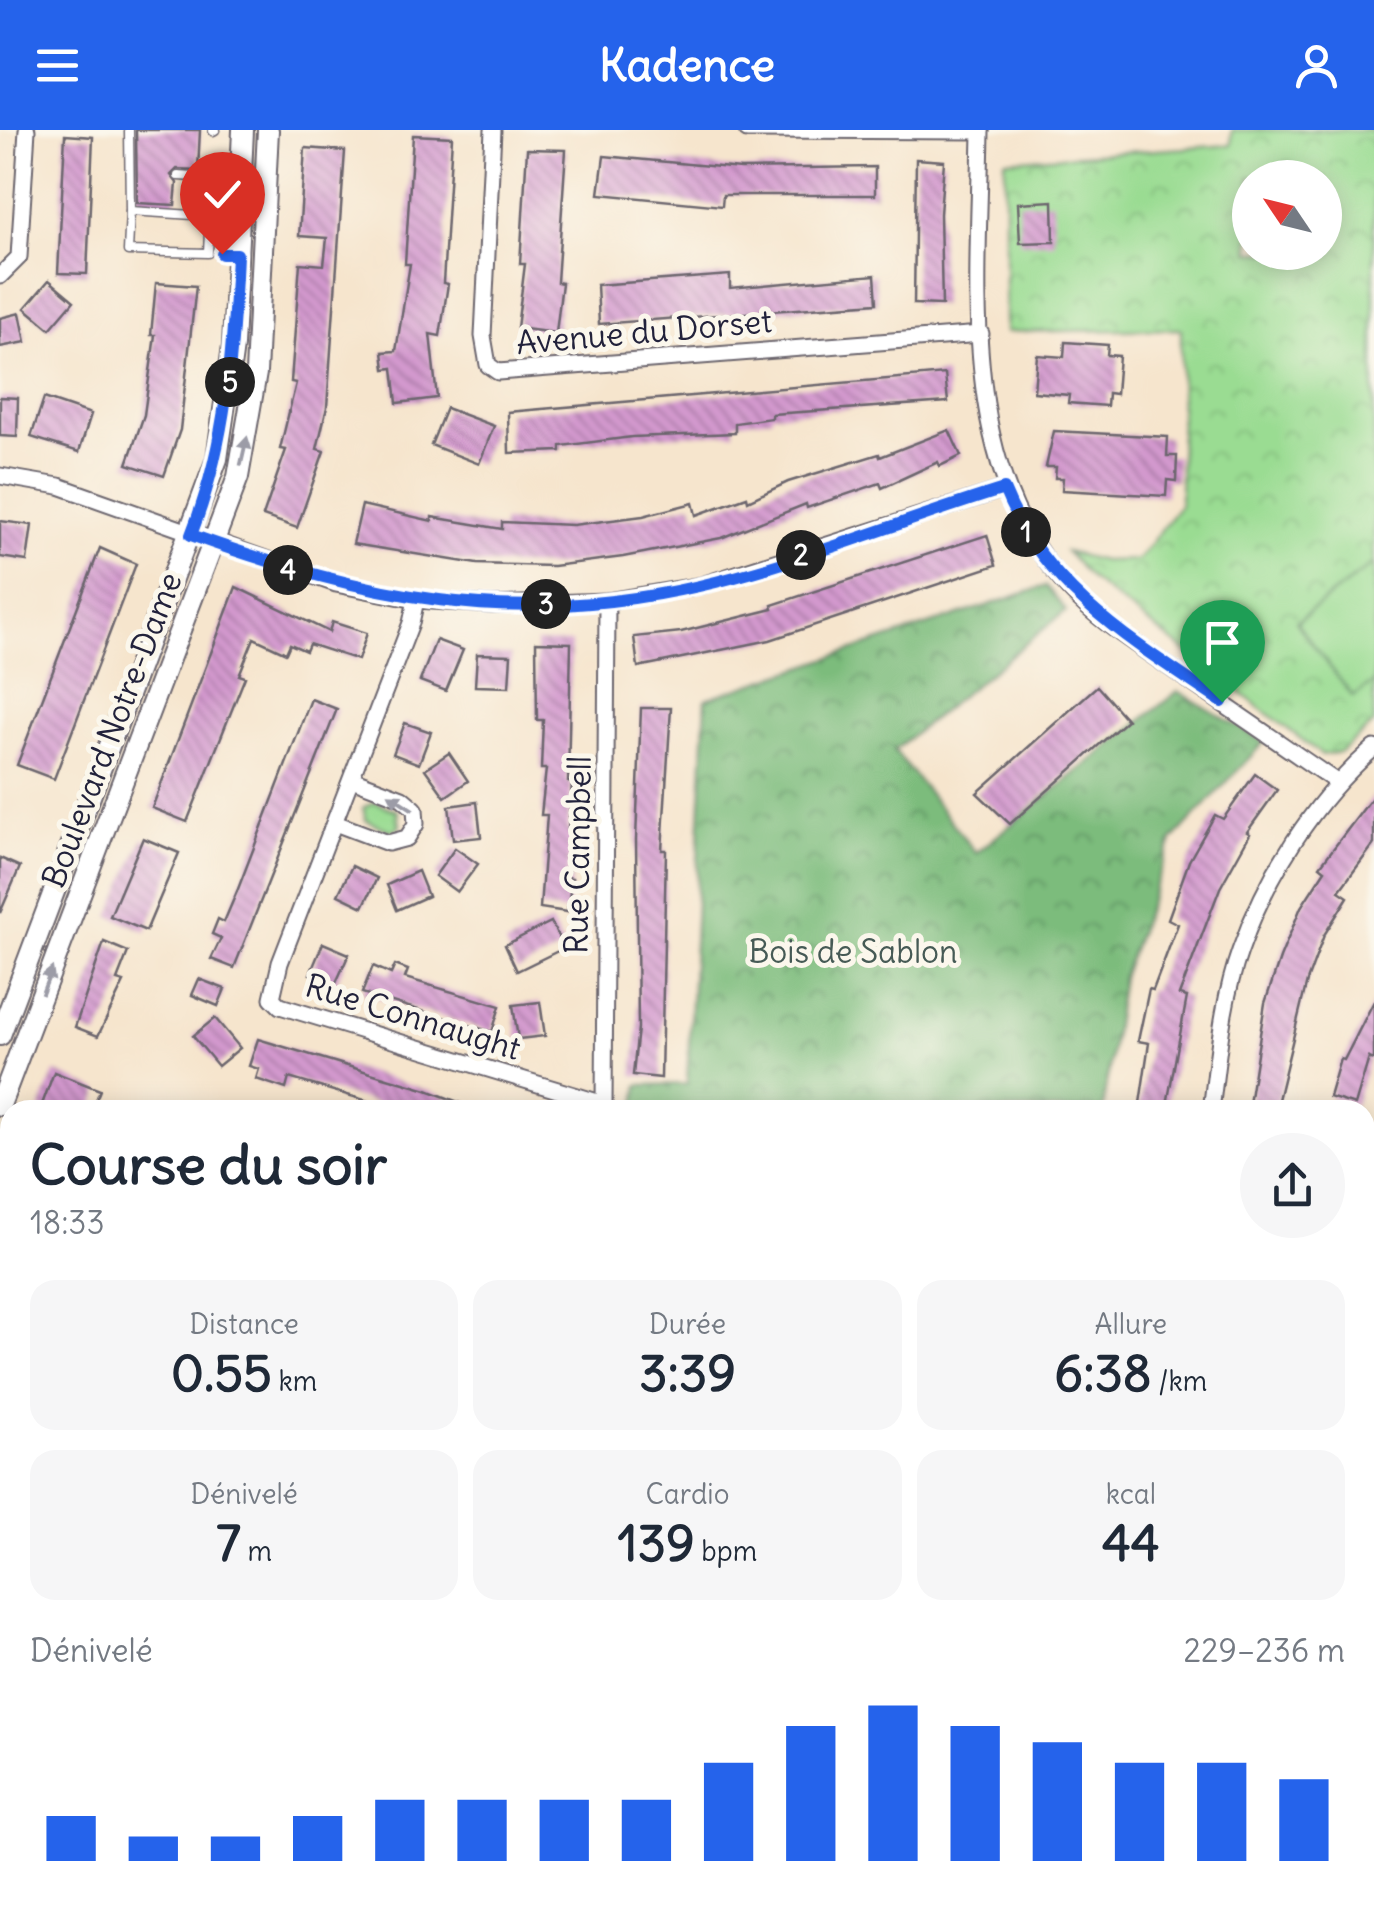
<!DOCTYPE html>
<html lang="fr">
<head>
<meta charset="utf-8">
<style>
	:root { --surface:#fff; --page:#f6f6f7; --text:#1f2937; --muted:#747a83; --accent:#2563eb }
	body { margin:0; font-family:Delius,sans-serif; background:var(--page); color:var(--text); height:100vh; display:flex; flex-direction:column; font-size:38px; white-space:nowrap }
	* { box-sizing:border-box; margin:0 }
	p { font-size:32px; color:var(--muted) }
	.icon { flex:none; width:55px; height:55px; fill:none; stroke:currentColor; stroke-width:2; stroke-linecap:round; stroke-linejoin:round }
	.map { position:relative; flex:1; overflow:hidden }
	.panel { position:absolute; left:0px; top:970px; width:1375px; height:812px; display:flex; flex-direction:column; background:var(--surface); border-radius:30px 30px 0 0; box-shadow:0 5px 25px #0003 }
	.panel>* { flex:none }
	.needle { width:65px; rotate:305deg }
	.fabs { position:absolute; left:1232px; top:30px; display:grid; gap:20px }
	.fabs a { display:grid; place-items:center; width:110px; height:110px; border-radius:50%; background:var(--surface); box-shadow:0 5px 25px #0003; font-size:50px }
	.pin { position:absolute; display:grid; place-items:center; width:85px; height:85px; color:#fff; margin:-102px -42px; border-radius:50% 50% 50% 0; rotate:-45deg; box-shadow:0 0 10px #0007 }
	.pin .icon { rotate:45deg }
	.km { position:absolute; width:50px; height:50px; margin:-25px; border-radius:50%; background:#222; color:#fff; font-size:28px; line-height:50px; text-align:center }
	.round { display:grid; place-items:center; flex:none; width:105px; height:105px; border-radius:52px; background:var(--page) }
	.overview { display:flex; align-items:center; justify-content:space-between; height:170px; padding:0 30px }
	h1 { font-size:55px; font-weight:700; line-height:75px }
	.metrics { display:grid; grid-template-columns:repeat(3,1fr); gap:15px; height:170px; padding:10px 30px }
	.metrics div { display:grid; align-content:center; border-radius:25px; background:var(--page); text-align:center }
	.metrics b { font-size:50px; font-weight:700 }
	.metrics small { font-size:28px; font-weight:400 }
	.metrics p { font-size:28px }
	.chart { height:280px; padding:20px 30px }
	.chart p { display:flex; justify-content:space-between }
	.chart svg { width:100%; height:180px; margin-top:10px; stroke:var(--accent); stroke-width:6 }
	header { display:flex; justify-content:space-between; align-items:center; height:130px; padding:0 30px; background:var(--accent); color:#fff; font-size:45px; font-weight:700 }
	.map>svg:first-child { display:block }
	.grass { fill:url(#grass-tufts); stroke:#5e7f66; stroke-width:2.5 }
	.forest { fill:url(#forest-crowns); stroke:#4e6f5c; stroke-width:2.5 }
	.park { fill:url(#park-crowns); stroke:#5e7f66; stroke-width:2.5; fill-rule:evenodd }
	.pitch { fill:#9adc92; stroke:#5e7f66; stroke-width:2.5 }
	.building { fill:url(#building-back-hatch) }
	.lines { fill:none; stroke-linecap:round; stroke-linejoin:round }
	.service-casing { stroke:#6c666e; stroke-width:11 }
	.minor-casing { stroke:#6c666e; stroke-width:19 }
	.tertiary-casing { stroke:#6c666e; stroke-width:24 }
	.service { stroke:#fff; stroke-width:8 }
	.minor { stroke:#fff; stroke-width:15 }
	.tertiary { stroke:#fff; stroke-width:20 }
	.oneway { fill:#9c9ca7 }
	.route-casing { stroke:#fff; stroke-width:20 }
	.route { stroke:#2563eb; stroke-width:12 }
	.labels { text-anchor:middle; stroke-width:10; stroke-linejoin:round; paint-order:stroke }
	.street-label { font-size:32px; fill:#22223b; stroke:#fbf7ec }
	.park-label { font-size:32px; fill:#465a55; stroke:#fbf7ec }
</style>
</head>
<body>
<header><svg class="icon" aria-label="menu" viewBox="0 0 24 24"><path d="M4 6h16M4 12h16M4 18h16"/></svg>Kadence<svg class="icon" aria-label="person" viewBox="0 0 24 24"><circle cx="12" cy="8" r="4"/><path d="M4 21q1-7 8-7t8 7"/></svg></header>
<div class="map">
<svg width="1374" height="1782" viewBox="0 0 1374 1782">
	<defs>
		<pattern id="grass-tufts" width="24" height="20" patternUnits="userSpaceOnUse" patternTransform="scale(2.5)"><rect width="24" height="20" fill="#9adc92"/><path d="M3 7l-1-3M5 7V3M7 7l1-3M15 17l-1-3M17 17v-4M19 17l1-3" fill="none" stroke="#84bc7f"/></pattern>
		<pattern id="forest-crowns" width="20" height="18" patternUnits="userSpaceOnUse" patternTransform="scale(2.5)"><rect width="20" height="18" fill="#7bbc7c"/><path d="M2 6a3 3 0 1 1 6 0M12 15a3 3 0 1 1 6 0" fill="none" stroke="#649867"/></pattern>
		<pattern id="park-crowns" width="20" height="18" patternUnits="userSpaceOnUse" patternTransform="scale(2.5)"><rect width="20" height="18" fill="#9adc92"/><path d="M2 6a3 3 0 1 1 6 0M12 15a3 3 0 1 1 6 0" fill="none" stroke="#84bc7f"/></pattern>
		<pattern id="building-back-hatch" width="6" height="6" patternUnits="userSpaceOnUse" patternTransform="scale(2.5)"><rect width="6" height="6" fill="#d399ce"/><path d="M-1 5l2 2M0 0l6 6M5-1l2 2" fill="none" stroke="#ab7ca8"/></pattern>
	</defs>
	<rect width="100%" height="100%" fill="#fbf7ec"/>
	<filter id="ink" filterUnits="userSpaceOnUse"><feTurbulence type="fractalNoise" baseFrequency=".01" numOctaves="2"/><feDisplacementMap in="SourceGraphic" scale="20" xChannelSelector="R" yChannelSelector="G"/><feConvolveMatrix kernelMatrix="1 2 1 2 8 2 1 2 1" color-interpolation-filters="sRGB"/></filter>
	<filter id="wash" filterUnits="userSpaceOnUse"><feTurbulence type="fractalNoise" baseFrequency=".0048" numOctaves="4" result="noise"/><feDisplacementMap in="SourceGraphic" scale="40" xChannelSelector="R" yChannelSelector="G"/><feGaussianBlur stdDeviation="2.25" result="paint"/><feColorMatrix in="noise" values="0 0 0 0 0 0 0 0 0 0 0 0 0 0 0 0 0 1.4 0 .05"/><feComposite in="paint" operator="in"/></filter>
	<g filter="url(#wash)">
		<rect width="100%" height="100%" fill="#f6e5cd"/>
		<!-- grass -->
		<g class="grass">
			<polygon points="375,672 398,681 400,696 391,701 366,690 363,678"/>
			<polygon points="10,1595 10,1655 0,1651 0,1622"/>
		</g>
		<!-- forest -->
		<polygon class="forest" points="1046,456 1066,481 894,620 976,723 1178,561 1264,612 1172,711 1122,847 1103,980 635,980 639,955 687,954 706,569"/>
		<!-- park -->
		<path class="park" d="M 1232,0 L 1374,0 L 1374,593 L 1341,622 L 1322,625 L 1092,450 L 1066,422 L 1103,431 L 1138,430 L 1180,375 L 1181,199 L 1005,202 L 1005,30 L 1231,15 ZM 1250,48 L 1325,48 L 1325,122 L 1250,122 Z"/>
		<!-- pitch -->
		<polygon class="pitch" points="1374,433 1374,552 1353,567 1296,492"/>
		<g id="blocks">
			<!-- building -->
			<g class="building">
				<polygon points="136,0 200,0 198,40 177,39 171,45 177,53 175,75 137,73"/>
				<polygon points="65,5 93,7 87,144 58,143"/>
				<polygon points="413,5 452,7 443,153 448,154 440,206 430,204 437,268 397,273 393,238 385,239 383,222 396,221 410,134 405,134"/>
				<polygon points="305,18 345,21 327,277 317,319 324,321 297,398 263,386 286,320 280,319 296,253 291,252 300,133 324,135 327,108 299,106"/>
				<polygon points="527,19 566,20 557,152 562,153 556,203 517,198 525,134 520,134"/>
				<polygon points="604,26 741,39 875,37 875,65 723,65 722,76 599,64"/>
				<polygon points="916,29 944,31 940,84 942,175 914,174"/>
				<polygon points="1053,71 1054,112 1020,113 1018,73"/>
				<polygon points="730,145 730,158 875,145 877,173 599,194 597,155"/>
				<polygon points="49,150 74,171 50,199 25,178"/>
				<polygon points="156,153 196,156 180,300 164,346 127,334 144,285 155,205 151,205"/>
				<polygon points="20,183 26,212 0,217 0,188"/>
				<polygon points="1065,212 1108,215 1107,225 1119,226 1116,264 1108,263 1107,276 1068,273 1069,265 1034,262 1037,225 1064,227"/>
				<polygon points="945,244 948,272 772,284 772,288 735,293 735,303 632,307 561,316 561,321 509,323 508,282"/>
				<polygon points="0,267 18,268 17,307 0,306"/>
				<polygon points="44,268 91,284 79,322 31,307"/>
				<polygon points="446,278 494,296 479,334 431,315"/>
				<polygon points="949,300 961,326 940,336 938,332 882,358 880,353 807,378 806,374 721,408 623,427 553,436 477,434 353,414 362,375 432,391 432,387 502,399 502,392 573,395 643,386 693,373 696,385 747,367 748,371 788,352 879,324 880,327"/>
				<polygon points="1054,301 1168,307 1167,326 1177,326 1176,351 1167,350 1166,366 1062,360 1063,348 1055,348 1056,337 1046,337"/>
				<polygon points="0,391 32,395 27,431 0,427"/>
				<polygon points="987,405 996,435 770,510 638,537 634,507 681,502 773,479 772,475"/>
				<polygon points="100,418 136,434 54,649 17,635"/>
				<polygon points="236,457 329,502 332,492 367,503 358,530 309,514 306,521 290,514 286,523 254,508 239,545 245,547 187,692 152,678"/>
				<polygon points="436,510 463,520 446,561 420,551"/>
				<polygon points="536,512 571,513 568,652 572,653 568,700 572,700 567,747 572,748 567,782 540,778 547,685 541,685 546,639 541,639 543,590 537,590"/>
				<polygon points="477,524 511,525 509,557 475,556"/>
				<polygon points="1097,556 1127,590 1010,694 977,663"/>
				<polygon points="311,569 337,579 234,838 211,829 221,808 212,804 218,789 224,792 238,759"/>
				<polygon points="641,578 671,578 662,720 666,720 661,948 633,945 638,898 636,710"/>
				<polygon points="405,593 431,602 419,634 393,624"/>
				<polygon points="449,623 468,651 445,667 425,639"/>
				<polygon points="1255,644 1277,660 1247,702 1250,704 1220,758 1179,865 1187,867 1166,980 1139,980 1149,913 1138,911 1149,859 1153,860 1178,794 1168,789 1189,731 1215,685 1223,689"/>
				<polygon points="1374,665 1374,714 1339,761 1348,767 1324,805 1307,851 1276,978 1249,974 1265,873 1280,828 1301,777 1325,740 1320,736"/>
				<polygon points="477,672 481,707 453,710 449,676"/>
				<polygon points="143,708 179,723 146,801 110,786"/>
				<polygon points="455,718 478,734 457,762 435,746"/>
				<polygon points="0,728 20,737 0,783"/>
				<polygon points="352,736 377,748 363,777 338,765"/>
				<polygon points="418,741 428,766 397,780 387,755"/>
				<polygon points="551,792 564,818 517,841 505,815"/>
				<polygon points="104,812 128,822 117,850 124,852 98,906 75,897"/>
				<polygon points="323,813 349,824 335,855 310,844"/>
				<polygon points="395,835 408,840 405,848 500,876 492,902 362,863 373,836 391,844"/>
				<polygon points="199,849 225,859 218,876 192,865"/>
				<polygon points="1374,871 1374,930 1369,928 1355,975 1329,967 1340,929 1344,930"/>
				<polygon points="540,872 545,906 518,909 513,875"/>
				<polygon points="215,888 240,918 218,936 193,906"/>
				<polygon points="258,909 427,960 479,980 399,980 289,948 286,959 256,949 259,939 249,936"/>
				<polygon points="54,942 100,960 92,980 40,980"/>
			</g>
		</g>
	</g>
	<g filter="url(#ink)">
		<use href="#blocks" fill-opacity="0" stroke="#6c666e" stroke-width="2.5"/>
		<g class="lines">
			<!-- service casing -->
			<g class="service-casing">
				<g id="service">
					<polyline points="129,0 130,81"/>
					<polyline points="213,1 215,0"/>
					<polyline points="178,46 211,48 211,61"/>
					<polyline points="209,86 130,81 128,121 208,123 211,61 241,62"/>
				</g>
			</g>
			<!-- minor casing -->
			<g class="minor-casing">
				<g id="minor">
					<polyline points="493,0 483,206 488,235 498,242 981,204"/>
					<polyline points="747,0 981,1"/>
					<path d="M 981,0 C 979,154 956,337 1069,459 C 1100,493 1141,517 1178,543 C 1231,579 1283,615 1335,651"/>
					<polyline points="0,146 19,127 27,0"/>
					<polyline points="0,346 59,356 336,454 416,470 492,475 607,471 702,455 1004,359"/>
					<polyline points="416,470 411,493 280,833 272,868 280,876 604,974"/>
					<polyline points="335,693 388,713 407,708 416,694 415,679 402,668 352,649"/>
					<polyline points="604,980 607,471"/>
					<path d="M 1211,980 C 1218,928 1222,871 1240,821 C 1266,746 1314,670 1374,618"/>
					<polyline points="1365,1238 1374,1197"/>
					<polyline points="1365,1474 1374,1476"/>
					<polyline points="0,1530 10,1534"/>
					<polyline points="0,1586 10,1561"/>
					<polyline points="1365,1659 1374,1660"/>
					<polyline points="0,1665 10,1665"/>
				</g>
			</g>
			<!-- tertiary casing -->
			<g class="tertiary-casing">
				<g id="tertiary">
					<polyline points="0,905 217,329 233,216 243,0"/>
					<polyline points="0,975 238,347 256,243 268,0"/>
				</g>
			</g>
			<!-- service -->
			<use href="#service" class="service"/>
			<!-- minor -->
			<use href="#minor" class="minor"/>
			<!-- tertiary -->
			<use href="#tertiary" class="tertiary"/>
		</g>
		<!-- one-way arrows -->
		<defs><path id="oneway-solid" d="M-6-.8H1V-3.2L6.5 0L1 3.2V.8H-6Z" transform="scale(2.5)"/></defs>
		<g class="oneway">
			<use href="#oneway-solid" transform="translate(244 321) rotate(-77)"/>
			<use href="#oneway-solid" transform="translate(401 672) rotate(-147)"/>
			<use href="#oneway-solid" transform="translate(47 851) rotate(-69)"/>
		</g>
	</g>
	<g class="lines" filter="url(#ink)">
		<!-- route casing -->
		<g class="route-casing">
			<path id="route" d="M 222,124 L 237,124 C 233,222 227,313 191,405 C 368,468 511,499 699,456 C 803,432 903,390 1004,359 C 1044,460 1136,514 1222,572"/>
		</g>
		<!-- route -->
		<use href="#route" class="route"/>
	</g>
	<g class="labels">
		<!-- street labels -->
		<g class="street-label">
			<text transform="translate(644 202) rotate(-5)" y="11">Avenue du Dorset</text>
			<text transform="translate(112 600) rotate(-69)" y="11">Boulevard Notre-Dame</text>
			<text transform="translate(578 725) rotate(-89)" y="11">Rue Campbell</text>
			<text transform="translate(413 887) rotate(17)" y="11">Rue Connaught</text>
		</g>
		<!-- park labels -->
		<g class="park-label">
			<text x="853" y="833">Bois de Sablon</text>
		</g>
	</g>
</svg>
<div class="fabs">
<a><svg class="needle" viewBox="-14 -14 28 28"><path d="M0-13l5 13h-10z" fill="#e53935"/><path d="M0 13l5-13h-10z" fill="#747a83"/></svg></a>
</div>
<div class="pin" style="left:1222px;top:572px;background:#1e9e55"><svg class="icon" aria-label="arrive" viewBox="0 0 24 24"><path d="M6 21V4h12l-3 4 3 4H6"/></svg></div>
<div class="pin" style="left:222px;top:124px;background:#d93025"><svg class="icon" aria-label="check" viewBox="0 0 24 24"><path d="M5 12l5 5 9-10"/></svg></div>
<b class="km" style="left:1026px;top:402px">1</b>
<b class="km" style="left:801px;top:425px">2</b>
<b class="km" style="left:546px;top:474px">3</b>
<b class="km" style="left:288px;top:440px">4</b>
<b class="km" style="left:230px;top:252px">5</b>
<section class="panel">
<div class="overview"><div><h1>Course du soir</h1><p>18:33</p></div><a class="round"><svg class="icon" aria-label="share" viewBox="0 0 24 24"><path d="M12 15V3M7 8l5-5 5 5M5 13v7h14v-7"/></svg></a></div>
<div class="metrics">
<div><p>Distance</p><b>0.55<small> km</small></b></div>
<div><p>Durée</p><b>3:39</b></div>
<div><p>Allure</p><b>6:38<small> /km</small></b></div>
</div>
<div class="metrics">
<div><p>Dénivelé</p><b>7<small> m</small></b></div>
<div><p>Cardio</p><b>139<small> bpm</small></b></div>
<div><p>kcal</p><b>44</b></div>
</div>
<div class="chart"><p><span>Dénivelé</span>229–236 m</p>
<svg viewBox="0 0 160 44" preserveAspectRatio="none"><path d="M5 44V33M15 44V38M25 44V38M35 44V33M45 44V29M55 44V29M65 44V29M75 44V29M85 44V20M95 44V11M105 44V6M115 44V11M125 44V15M135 44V20M145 44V20M155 44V24"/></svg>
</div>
</section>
</div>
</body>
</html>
